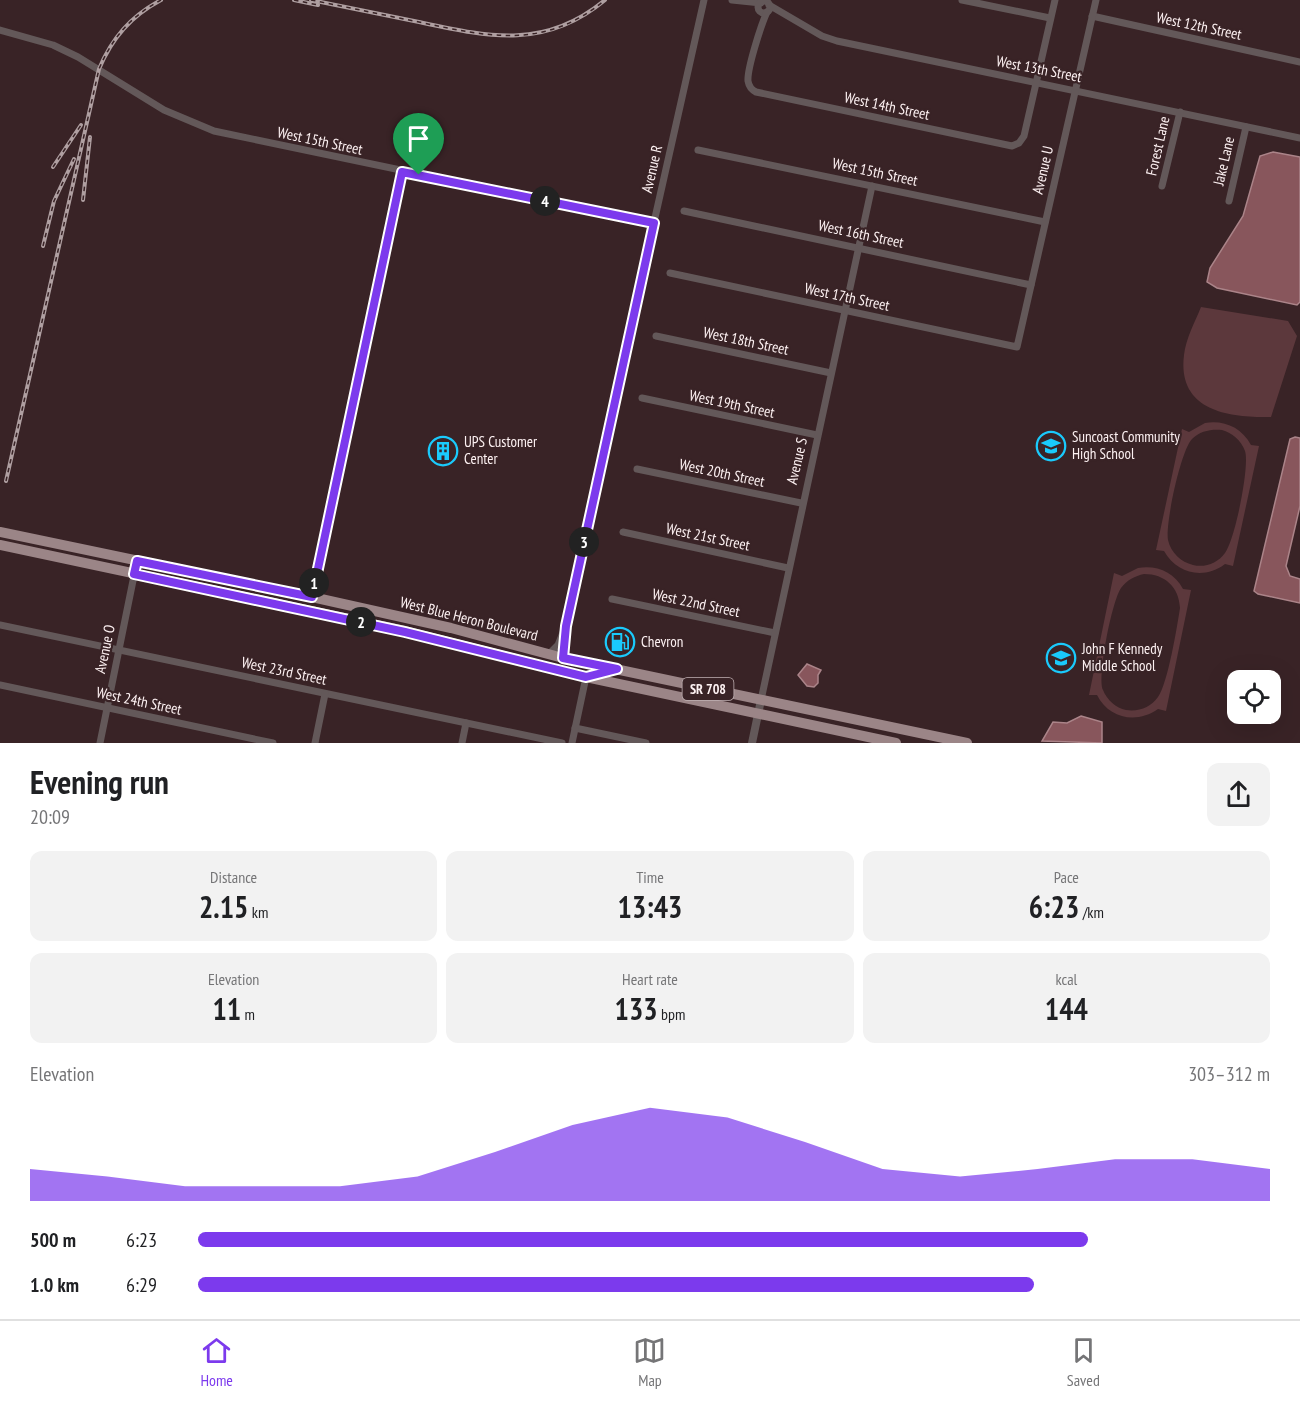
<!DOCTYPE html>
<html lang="en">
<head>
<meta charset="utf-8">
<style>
	:root { --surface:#fff; --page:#f2f2f2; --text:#202124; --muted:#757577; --line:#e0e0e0; --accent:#7c3aed }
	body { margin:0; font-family:"PT Sans Narrow",sans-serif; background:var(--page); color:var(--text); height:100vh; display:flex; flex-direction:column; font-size:22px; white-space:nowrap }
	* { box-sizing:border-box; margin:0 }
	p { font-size:20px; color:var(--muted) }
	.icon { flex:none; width:33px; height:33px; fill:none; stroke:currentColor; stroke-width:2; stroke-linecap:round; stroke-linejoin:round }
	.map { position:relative; height:743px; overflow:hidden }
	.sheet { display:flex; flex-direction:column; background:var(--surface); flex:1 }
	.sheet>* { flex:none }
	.fabs { position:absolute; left:1227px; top:670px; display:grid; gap:12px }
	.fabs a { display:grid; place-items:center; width:54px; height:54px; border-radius:12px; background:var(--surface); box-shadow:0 6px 24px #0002; font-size:30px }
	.pin { position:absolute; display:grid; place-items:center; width:51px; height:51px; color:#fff; margin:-62px -26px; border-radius:50% 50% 50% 0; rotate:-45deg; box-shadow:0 0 6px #0007 }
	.pin .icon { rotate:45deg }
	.km { position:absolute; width:30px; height:30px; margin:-15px; border-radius:50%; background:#222; color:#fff; font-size:16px; line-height:30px; text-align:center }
	.round { display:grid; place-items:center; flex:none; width:63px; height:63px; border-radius:12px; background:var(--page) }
	.summary { display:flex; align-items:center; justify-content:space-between; height:102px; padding:0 30px }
	h1 { font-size:33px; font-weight:700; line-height:45px }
	.figures { display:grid; grid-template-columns:repeat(3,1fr); gap:9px; height:102px; padding:6px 30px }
	.figures div { display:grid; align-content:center; border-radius:12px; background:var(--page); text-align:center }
	.figures b { font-size:30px; font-weight:700 }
	.figures small { font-size:16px; font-weight:400 }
	.figures p { font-size:16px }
	.chart { height:168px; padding:12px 30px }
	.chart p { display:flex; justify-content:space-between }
	.chart svg { width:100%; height:108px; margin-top:6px; fill:var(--accent); opacity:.7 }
	ul { padding:0 30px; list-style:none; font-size:20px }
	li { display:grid; grid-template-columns:96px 72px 1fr; align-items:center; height:45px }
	li i { height:15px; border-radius:8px; background:var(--accent) }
	.dock { display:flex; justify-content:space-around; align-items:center; height:84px; border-top:2px solid var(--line); background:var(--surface); font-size:16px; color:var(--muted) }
	.dock a { display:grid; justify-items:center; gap:3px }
	.dock .current { color:var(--accent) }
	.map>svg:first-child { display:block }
	.green { fill:#5c383c; fill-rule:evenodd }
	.water { fill:#88565c; stroke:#ab8489; stroke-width:1.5 }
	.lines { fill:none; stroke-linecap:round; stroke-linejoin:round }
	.minor { stroke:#635859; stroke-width:7 }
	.tertiary { stroke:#635859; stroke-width:8 }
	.primary { stroke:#9b8587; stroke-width:10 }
	.rail-casing { stroke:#af9fa1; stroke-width:4 }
	.rail { stroke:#392326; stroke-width:1.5; stroke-dasharray:4.5; stroke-linecap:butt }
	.route-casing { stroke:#fff; stroke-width:12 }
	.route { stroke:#7c3aed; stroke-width:8 }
	.labels { text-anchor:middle; stroke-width:4.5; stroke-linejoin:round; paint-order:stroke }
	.shield { fill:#392326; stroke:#c2b3b5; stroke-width:1.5 }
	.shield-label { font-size:14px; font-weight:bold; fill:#fdf1f2 }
	.street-label { font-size:15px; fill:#fdf1f2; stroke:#392326 }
	.poi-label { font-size:15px; fill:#fdf1f2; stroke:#392326; text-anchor:start }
</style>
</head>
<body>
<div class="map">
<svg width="1300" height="743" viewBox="0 0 1300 743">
	<rect width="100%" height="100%" fill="#392326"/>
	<!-- green -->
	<g class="green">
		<path d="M 1201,307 L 1288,321 L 1297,336 L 1271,417 C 1229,418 1177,411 1184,355 C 1186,338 1195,322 1201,307 Z"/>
		<path d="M 1205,423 C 1224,420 1241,427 1251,445 L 1259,446 L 1233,566 L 1225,564 C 1204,580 1177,574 1164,551 L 1156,550 L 1182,429 L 1189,432 ZM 1222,430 C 1232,433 1241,440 1245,451 C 1250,465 1235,540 1225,553 C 1218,563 1205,568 1193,565 C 1181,562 1171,553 1168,540 C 1165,524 1181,450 1192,439 C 1200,431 1211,429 1222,430 Z"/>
		<path d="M 1138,568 C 1157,565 1174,572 1183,589 L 1191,590 L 1166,711 L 1158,709 C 1137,724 1109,719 1097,695 L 1089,695 L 1114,573 L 1122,576 ZM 1144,574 C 1165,574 1179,587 1180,608 C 1177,627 1168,683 1158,697 C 1151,707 1139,712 1126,710 C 1116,708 1107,700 1103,690 C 1097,676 1112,601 1121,588 C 1127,580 1135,576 1144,574 Z"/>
	</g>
	<!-- water -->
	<g class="water">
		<polygon points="1273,152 1300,157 1300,302 1297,305 1217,288 1207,282 1210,268 1243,216 1260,156"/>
		<polygon points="1295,437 1300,438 1300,506 1286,566 1290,576 1300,579 1300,603 1258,594 1254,591 1290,439"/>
		<polygon points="807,664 821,670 818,675 818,683 814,687 807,686 798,675"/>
		<polygon points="1081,716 1102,722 1102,743 1042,741 1053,722 1067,723"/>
	</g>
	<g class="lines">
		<!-- minor -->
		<g class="minor">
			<polyline points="732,0 761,3"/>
			<polyline points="962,0 1050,18"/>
			<circle cx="764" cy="7" r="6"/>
			<polyline points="769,5 822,36 837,41 1300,138"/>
			<path d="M 767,12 C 761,25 747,69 748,81 C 749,87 752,90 756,92 L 1012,146 L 1019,143 L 1024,136 L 1055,0"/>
			<polyline points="1092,16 1300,62"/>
			<polyline points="0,30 53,45 78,57 164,110 214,131 654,223"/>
			<polyline points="698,150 1045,222"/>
			<polyline points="1162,186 1180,112"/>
			<polyline points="1229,201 1246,127"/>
			<polyline points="684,211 1031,285"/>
			<polyline points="670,273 1017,347 1096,0"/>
			<polyline points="656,336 831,373"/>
			<polyline points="642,398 817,435"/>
			<polyline points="637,469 801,503"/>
			<polyline points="623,532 788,568"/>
			<polyline points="312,597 402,172"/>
			<polyline points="612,599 775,633"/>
			<polyline points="0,625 562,743"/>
			<polyline points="549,654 558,645 566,625"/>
			<polyline points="563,658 566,625 596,480 704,0"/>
			<polyline points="0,685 273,743"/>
			<polyline points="761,700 872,186"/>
			<polyline points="575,728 646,743"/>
			<polyline points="100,743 137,561"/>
			<polyline points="315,743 325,694"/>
			<polyline points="462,743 466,723"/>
			<polyline points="572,743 586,677 609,670"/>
		</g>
		<!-- tertiary -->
		<polyline class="tertiary" points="752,743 761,700"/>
		<!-- primary -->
		<g class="primary">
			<polyline points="0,532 312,597 451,628 563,658 967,743"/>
			<polyline points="0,545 405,631 586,677 896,743"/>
		</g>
		<!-- rail casing -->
		<g class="rail-casing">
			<g id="rail">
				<polyline points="294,0 318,5"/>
				<path d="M 311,0 C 347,7 383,15 419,22 C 489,37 545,50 605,0"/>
				<polyline points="53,167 81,125"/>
				<polyline points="83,200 90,137"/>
				<polyline points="43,246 54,201 74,159"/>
				<path d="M 6,481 L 99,69 C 112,38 131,16 161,0"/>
			</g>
		</g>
		<!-- rail -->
		<use href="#rail" class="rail"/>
	</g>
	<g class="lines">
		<!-- route casing -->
		<g class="route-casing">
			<polygon id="route" points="402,172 654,223 566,626 563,658 617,669 586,677 405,632 134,574 137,561 312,597"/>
		</g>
		<!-- route -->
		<use href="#route" class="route"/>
	</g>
	<!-- icons -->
	<defs>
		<g id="school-ring" transform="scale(1.5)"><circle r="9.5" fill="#392326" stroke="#1acafc" stroke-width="1.5"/><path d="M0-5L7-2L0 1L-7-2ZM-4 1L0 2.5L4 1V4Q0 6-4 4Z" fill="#1acafc"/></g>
		<g id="building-ring" transform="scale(1.5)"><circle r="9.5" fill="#392326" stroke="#1acafc" stroke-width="1.5"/><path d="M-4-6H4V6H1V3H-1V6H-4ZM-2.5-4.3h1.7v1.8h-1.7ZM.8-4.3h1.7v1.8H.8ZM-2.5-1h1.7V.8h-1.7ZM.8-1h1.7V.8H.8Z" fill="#1acafc"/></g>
		<g id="fuel-ring" transform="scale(1.5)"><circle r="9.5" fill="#392326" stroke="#1acafc" stroke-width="1.5"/><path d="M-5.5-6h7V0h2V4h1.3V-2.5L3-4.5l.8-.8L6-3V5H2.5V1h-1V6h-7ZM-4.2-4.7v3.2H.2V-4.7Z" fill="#1acafc"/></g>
	</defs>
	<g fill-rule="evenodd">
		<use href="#school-ring" x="1051" y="446"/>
		<use href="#building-ring" x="443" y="451"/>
		<use href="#fuel-ring" x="620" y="642"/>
		<use href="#school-ring" x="1061" y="658"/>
	</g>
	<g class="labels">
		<!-- shield labels -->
		<rect class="shield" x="682.5" y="678" width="51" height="22" rx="4.5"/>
		<g class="shield-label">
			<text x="708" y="694">SR 708</text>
		</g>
		<!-- street labels -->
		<g class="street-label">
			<text transform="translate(1199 26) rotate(12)" y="5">West 12th Street</text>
			<text transform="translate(1039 69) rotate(11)" y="5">West 13th Street</text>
			<text transform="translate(887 106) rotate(12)" y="5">West 14th Street</text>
			<text transform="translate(320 141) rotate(12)" y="5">West 15th Street</text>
			<text transform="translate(1158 146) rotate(-77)" y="5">Forest Lane</text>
			<text transform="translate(1224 161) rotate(-77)" y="5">Jake Lane</text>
			<text transform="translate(652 169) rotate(-77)" y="5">Avenue R</text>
			<text transform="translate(1043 170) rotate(-77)" y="5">Avenue U</text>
			<text transform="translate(875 172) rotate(12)" y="5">West 15th Street</text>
			<text transform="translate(861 234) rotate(12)" y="5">West 16th Street</text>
			<text transform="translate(847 297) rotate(12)" y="5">West 17th Street</text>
			<text transform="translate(746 341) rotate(12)" y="5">West 18th Street</text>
			<text transform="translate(732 404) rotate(12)" y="5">West 19th Street</text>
			<text transform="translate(797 461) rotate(-77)" y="5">Avenue S</text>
			<text transform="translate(722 473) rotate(12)" y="5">West 20th Street</text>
			<text transform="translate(708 537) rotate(12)" y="5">West 21st Street</text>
			<text transform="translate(696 603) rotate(12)" y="5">West 22nd Street</text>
			<text transform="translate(469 619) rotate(14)" y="5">West Blue Heron Boulevard</text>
			<text transform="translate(105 649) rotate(-78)" y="5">Avenue O</text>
			<text transform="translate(284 671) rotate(12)" y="5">West 23rd Street</text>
			<text transform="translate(139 701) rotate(12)" y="5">West 24th Street</text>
		</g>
		<!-- poi labels -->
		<g class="poi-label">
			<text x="1072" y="442">Suncoast Community<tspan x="1072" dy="17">High School</tspan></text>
			<text x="464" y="447">UPS Customer<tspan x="464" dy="17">Center</tspan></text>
			<text x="641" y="647">Chevron</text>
			<text x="1082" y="654">John F Kennedy<tspan x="1082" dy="17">Middle School</tspan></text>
		</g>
	</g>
</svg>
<div class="fabs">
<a><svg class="icon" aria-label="locate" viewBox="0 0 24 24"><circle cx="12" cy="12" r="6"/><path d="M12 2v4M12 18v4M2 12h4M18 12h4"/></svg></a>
</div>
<div class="pin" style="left:419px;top:175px;background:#1e9e55"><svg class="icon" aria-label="arrive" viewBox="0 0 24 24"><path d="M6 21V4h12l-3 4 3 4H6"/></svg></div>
<b class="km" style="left:314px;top:583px">1</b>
<b class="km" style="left:361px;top:622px">2</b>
<b class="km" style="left:584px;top:542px">3</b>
<b class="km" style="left:545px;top:201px">4</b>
</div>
<section class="sheet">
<div class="summary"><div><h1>Evening run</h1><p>20:09</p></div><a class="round"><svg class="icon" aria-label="share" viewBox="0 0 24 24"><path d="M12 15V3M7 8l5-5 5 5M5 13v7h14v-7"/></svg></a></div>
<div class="figures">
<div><p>Distance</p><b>2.15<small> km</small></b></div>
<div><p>Time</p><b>13:43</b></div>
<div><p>Pace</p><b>6:23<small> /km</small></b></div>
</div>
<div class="figures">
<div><p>Elevation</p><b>11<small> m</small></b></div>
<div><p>Heart rate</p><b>133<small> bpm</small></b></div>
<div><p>kcal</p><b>144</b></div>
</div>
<div class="chart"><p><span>Elevation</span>303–312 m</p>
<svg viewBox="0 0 160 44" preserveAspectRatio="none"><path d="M0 44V31L10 34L20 38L30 38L40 38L50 34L60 24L70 13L80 6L90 10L100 20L110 31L120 34L130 31L140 27L150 27L160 31V44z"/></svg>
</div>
<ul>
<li><b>500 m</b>6:23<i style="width:83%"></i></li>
<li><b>1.0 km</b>6:29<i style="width:78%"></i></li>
</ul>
</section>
<nav class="dock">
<a class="current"><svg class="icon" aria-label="home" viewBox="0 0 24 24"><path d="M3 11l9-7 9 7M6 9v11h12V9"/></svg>Home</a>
<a><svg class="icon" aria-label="map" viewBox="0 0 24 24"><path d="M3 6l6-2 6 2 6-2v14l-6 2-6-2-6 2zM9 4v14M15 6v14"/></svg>Map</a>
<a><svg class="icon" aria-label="saved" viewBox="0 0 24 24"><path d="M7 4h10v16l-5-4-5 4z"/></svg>Saved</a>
</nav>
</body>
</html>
